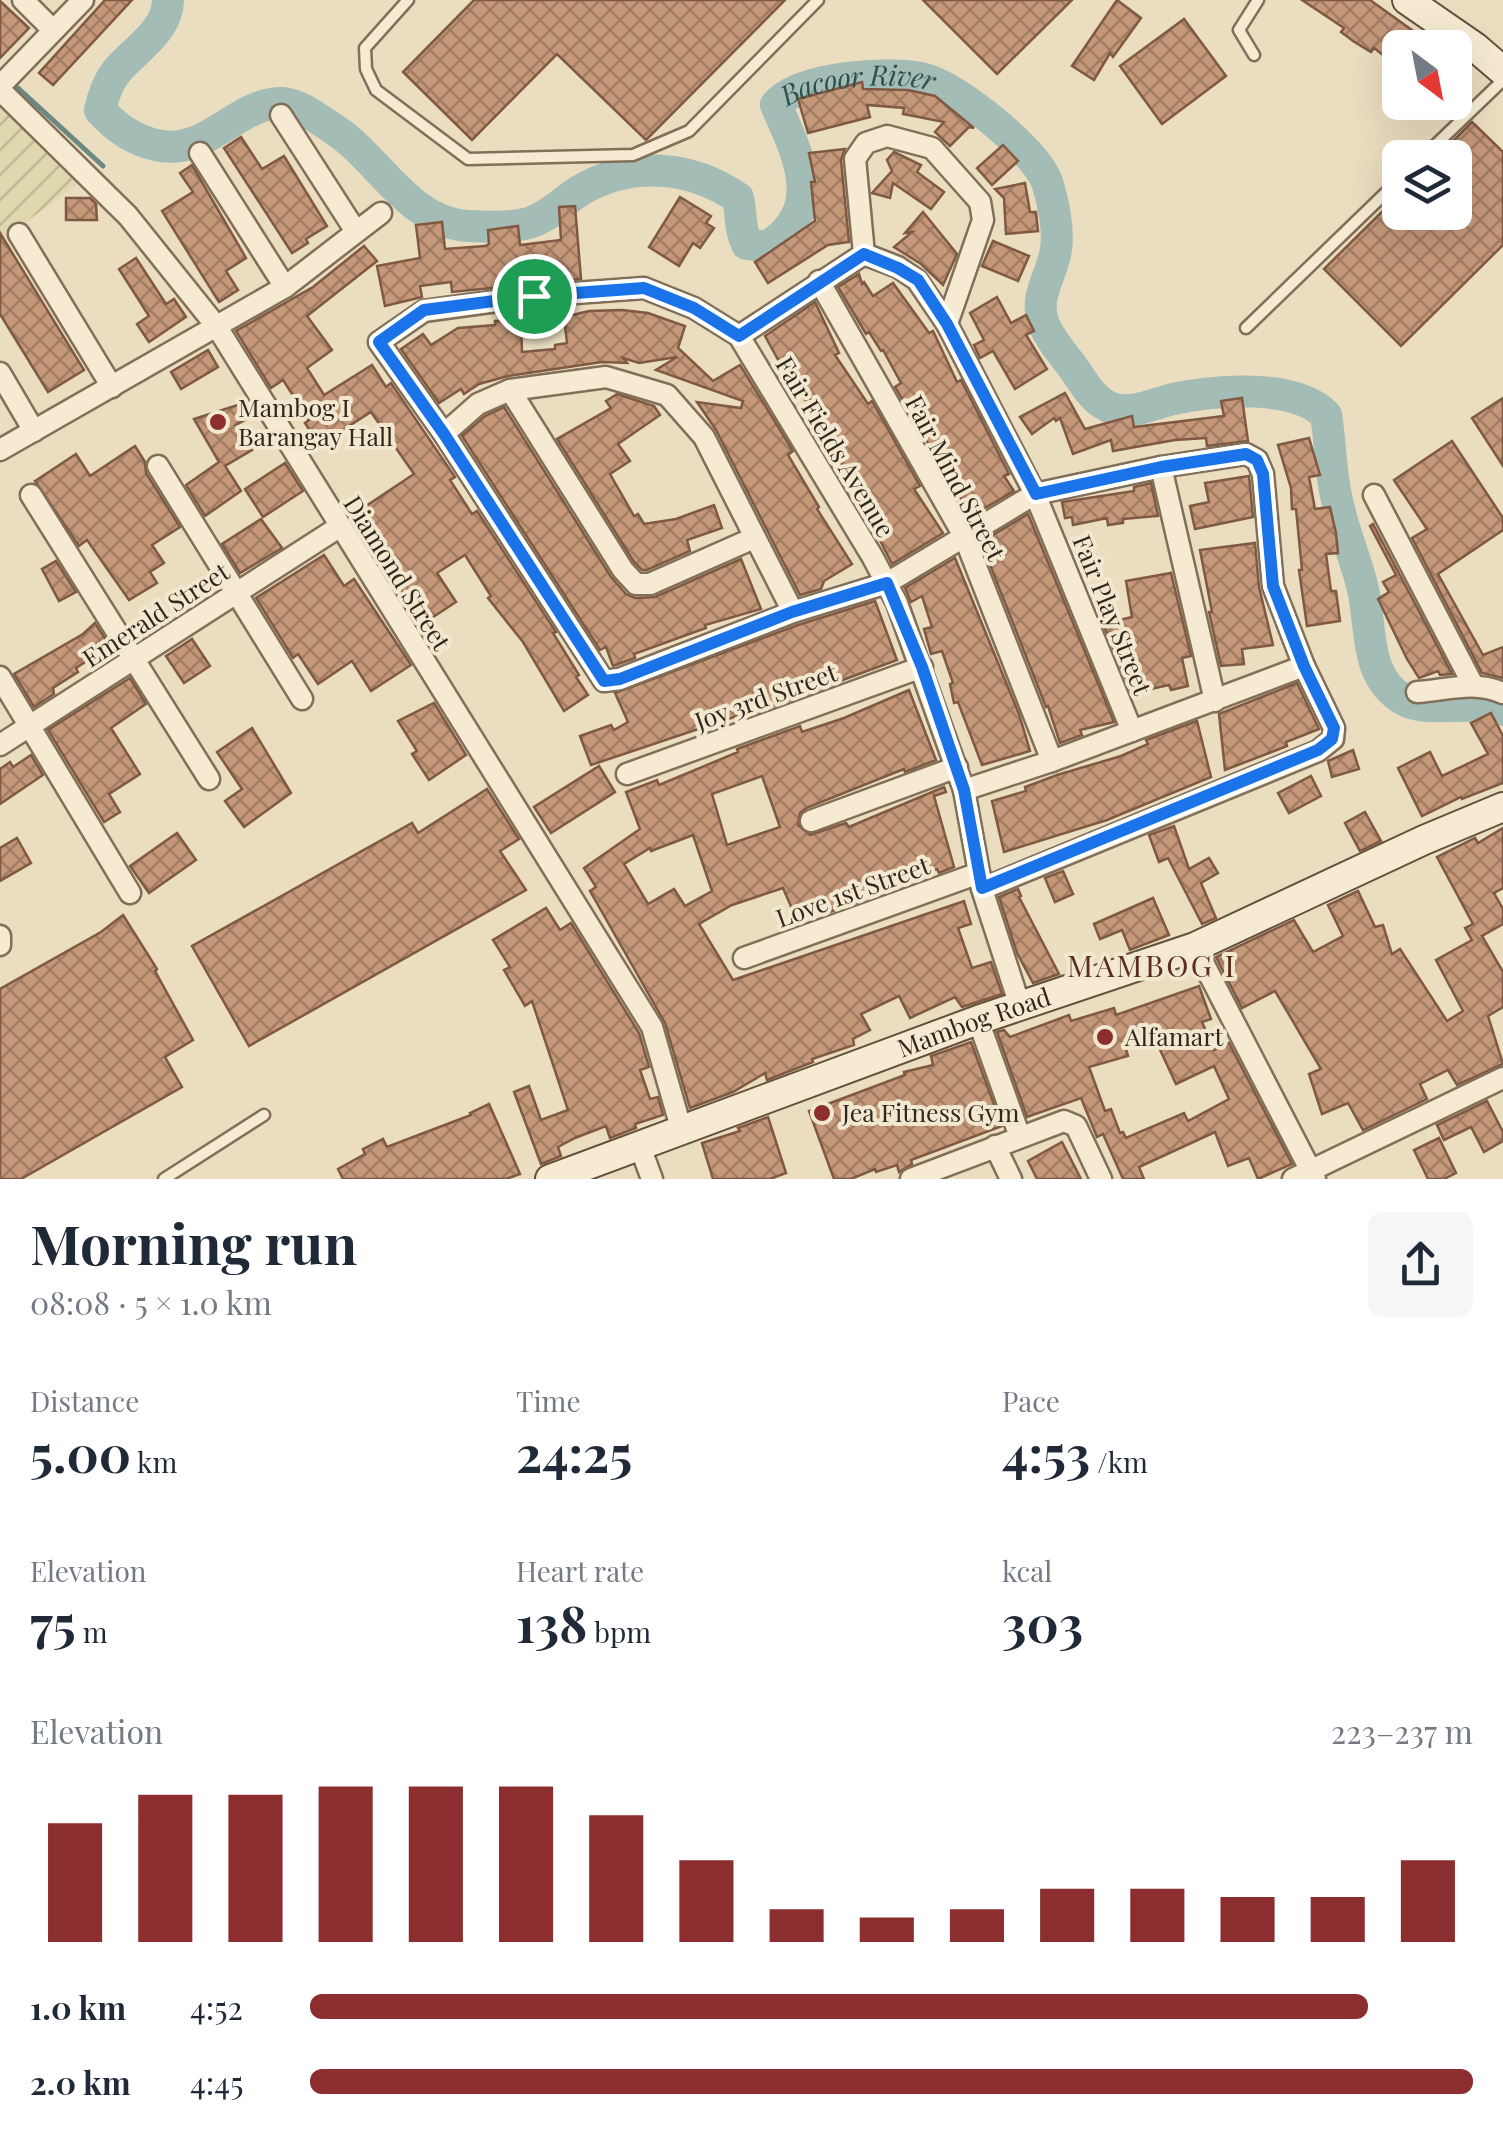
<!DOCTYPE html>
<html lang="en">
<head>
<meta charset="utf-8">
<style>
	:root { --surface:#fff; --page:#f6f6f7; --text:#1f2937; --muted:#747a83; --accent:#8c2e2f }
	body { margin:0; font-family:"Playfair Display",serif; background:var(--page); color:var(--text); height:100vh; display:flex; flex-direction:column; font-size:38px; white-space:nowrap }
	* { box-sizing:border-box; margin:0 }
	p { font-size:32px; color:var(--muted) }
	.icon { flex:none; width:55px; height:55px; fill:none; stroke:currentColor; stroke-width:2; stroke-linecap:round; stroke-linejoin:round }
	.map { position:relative; height:1179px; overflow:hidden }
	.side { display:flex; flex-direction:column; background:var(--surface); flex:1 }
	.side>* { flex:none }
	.needle { width:65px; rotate:148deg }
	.tools { position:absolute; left:1382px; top:30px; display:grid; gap:20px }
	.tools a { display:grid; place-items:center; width:90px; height:90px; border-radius:15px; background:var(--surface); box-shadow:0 10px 40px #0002; font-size:50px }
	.pin { position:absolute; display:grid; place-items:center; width:85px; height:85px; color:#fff; margin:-42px; border:5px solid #fff; border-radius:50%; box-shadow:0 2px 10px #0007 }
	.round { display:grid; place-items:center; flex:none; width:105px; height:105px; border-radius:15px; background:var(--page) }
	.overview { display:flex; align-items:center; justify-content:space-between; height:170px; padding:0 30px }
	h1 { font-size:55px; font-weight:700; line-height:75px }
	.metrics { display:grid; grid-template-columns:repeat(3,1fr); gap:15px; height:170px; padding:10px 30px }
	.metrics div { display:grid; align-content:center }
	.metrics b { font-size:50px; font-weight:700 }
	.metrics small { font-size:28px; font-weight:400 }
	.metrics p { font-size:28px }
	.chart { height:280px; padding:20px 30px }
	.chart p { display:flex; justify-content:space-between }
	.chart svg { width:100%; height:180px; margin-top:10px; stroke:var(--accent); stroke-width:6 }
	ul { padding:0 30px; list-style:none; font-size:32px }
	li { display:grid; grid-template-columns:160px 120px 1fr; align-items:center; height:75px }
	li i { height:25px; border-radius:12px; background:var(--accent) }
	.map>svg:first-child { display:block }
	.farmland { fill:url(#farmland-furrows) }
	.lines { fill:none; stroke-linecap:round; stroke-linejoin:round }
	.stream { stroke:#6b8981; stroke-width:5 }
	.river { stroke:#a3bcb5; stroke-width:32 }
	.building { fill:url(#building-cross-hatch); stroke:#7f5941; stroke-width:2.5; fill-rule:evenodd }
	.service-casing { stroke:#826f59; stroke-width:15 }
	.minor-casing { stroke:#826f59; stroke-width:25 }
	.secondary-casing { stroke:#63503d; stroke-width:32 }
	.service { stroke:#f6ebd2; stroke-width:10 }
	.minor { stroke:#f6ebd2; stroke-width:20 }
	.secondary { stroke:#f6ebd2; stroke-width:28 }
	.route-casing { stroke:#fff; stroke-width:20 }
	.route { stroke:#1a73e8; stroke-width:12 }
	.poi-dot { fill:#8c2e2f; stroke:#f2e8cf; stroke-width:4 }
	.labels { text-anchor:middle; stroke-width:8; stroke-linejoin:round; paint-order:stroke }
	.poi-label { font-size:25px; fill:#32271d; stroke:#f2e8cf; text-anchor:start }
	.street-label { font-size:25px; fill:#32271d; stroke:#f2e8cf }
	.water-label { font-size:28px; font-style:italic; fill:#2d514e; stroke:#f2e8cf }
	.quarter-label { font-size:30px; letter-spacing:2.5px; fill:#5c2c1f; stroke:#f2e8cf }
</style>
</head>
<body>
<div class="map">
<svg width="1503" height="1179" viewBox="0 0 1503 1179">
	<defs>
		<pattern id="farmland-furrows" width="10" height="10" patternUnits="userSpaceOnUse" patternTransform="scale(2.5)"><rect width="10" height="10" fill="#dfd7ae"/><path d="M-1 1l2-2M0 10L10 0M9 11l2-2" fill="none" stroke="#c0b995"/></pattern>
		<pattern id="building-cross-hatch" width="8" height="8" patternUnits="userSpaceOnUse" patternTransform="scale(2.5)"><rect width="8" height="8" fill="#c59879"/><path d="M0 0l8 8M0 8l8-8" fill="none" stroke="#a17c63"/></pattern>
	</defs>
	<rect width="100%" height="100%" fill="#eaddc0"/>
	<!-- farmland -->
	<polygon class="farmland" points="0,107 79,183 0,241"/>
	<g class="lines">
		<!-- stream -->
		<polyline class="stream" points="18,88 103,166"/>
		<!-- river -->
		<path class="river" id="s1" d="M 168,0 C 168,31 134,50 116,72 C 107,84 103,96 100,110 C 116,128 133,140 156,145 C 208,157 235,103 282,103 C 295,104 307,111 317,118 C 329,126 343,134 354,145 C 389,177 417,223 468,226 C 488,227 510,228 529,223 C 549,217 563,201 581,190 C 631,161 690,165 738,198 C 742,215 739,228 747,244 L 767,247 C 826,209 799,157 776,105 C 799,76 894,70 928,80 C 959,89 1036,151 1047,182 C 1053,200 1059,230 1056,249 C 1053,274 1034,295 1043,322 C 1049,338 1062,353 1072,366 C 1082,380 1091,398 1107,406 C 1127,417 1153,404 1173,399 C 1215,390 1294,383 1326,415 C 1331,444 1330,472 1337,500 C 1343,531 1356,559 1363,589 C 1372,629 1364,677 1404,700 C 1428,714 1472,699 1503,710"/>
	</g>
	<!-- building -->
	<g class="building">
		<polygon points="105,0 132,0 53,85 39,73"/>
		<polygon points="474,0 785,0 646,140 557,54 472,140 403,72"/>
		<polygon points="923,0 1072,0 997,74"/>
		<polygon points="1117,0 1141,18 1113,57 1110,53 1094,80 1072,66"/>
		<polygon points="1302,0 1370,0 1416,33 1404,48 1400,48 1392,62 1374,48 1371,52 1353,41 1341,32 1344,28"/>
		<polygon points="0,1 29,28 0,58"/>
		<polygon points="1184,19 1226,76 1162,124 1120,66"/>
		<polygon points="862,82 863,89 908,90 935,96 974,128 969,127 950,146 935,132 944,122 903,114 904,108 867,105 870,117 808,133 798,99"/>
		<polygon points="1472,122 1503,152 1503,245 1401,346 1324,269 1400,194 1400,212 1455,212 1455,158 1436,158"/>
		<polygon points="241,137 262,169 284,156 327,226 306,239 308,243 292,253 224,148"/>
		<polygon points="1003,145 1018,161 992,185 977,168"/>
		<polygon points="845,149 841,160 849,242 828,245 768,283 755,262 815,221 811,182 815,182 809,153"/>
		<polygon points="894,152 921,165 917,172 944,192 931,209 893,183 890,198 872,193 892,171 887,160"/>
		<polygon points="192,165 246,258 226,271 238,290 219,302 162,211 193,192 180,173"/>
		<polygon points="1025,183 1030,212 1036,212 1038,231 1006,234 1004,198 995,189"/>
		<polygon points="680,197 711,216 706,223 714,228 700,248 693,243 679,266 649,247"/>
		<polygon points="66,198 90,198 96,204 97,220 66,220"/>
		<polygon points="575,206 581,279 452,292 451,282 420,286 422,297 385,306 377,266 420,258 416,225 442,222 445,249 485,246 489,244 488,230 518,226 520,245 561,240 559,207"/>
		<polygon points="923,212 957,254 943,285 921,264 894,247 912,232 905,233"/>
		<polygon points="0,233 84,370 48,392 0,314"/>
		<polygon points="993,241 1029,256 1018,281 982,266"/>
		<polygon points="364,246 377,261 307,316 332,350 307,368 324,395 372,365 386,387 391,383 455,477 450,480 472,514 477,511 556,632 553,633 579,675 576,677 588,695 564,711 523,642 488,598 491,596 465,555 437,573 456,602 427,621 408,592 404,594 384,570 351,516 414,474 371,412 319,445 305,423 309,420 283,380 271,388 236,331 313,287"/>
		<polygon points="136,258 166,304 174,299 186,317 149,342 137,324 149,316 119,269"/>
		<polygon points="859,274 862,284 864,282 873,296 893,283 929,333 933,331 957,382 961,380 1009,474 1004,476 1014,491 971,516 895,387 901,383 883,350 881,351 869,332 866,334 838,287"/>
		<polygon points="997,297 1011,323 1026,315 1034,331 1026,335 1047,369 1015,389 993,351 980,358 974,345 984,340 970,313"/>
		<polygon points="815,302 839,353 835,355 868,404 872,401 920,486 914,489 943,533 892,564 842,465 830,438 832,436 810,398 805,400 790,374 787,376 765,336"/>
		<polygon points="622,310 648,313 685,326 678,348 713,381 740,365 793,451 788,455 819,507 817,509 852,564 824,581 821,589 800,595 716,430 697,402 741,408 743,401 656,370 677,357 639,363 623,358 627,363 602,362 508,376 479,384 464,394 461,389 439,403 401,349 423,334 431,345 458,328 495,325 495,321 521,320 522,352 555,349 555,345 567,343 564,317 589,311"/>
		<polygon points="208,350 218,367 181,389 171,372"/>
		<polygon points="1065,393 1085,429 1132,416 1134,427 1224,416 1221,401 1242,398 1248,441 1207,446 1206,438 1175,440 1113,451 1111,440 1073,454 1060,418 1056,421 1054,418 1032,434 1020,417"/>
		<polygon points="617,394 654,406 660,415 618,444 630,461 610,474 634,516 638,514 644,524 676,519 714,505 722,528 687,540 690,551 647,570 642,570 634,562 557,439 611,408 606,401"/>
		<polygon points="1503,398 1503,466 1472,418"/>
		<polygon points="244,403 252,416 236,425 252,450 225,466 241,491 205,516 186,485 219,462 194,419"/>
		<polygon points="504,407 611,577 626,594 635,598 655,597 741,559 761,609 705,625 706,628 634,654 635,658 613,666 606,647 600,650 462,436 485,416"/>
		<polygon points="1309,438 1320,475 1309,477 1315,509 1330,507 1336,533 1338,553 1326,554 1331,591 1336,591 1340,621 1307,626 1299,570 1302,570 1296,509 1292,509 1291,488 1278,445"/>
		<polygon points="1452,441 1503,518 1503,530 1438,574 1483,655 1503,647 1503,678 1482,673 1412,538 1427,529 1394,480"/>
		<polygon points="135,446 145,462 146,473 180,527 152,545 164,563 150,572 157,583 129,600 87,540 79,546 35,481 76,454 90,476"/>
		<polygon points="285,463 303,491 263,517 245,489"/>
		<polygon points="1249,476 1253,517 1195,529 1190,506 1209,502 1205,483"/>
		<polygon points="1151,483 1158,516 1123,519 1123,523 1108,525 1107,518 1073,525 1072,517 1065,518 1062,502 1134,491 1134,487"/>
		<polygon points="1028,514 1114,722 1080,730 1082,735 1060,743 1048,706 1046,707 981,542"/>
		<polygon points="261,519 282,548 240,573 222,544"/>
		<polygon points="1373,524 1452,674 1440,675 1438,671 1419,678 1407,659 1378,599 1389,592 1383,582 1396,575 1370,526"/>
		<polygon points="1255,543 1259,587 1273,645 1242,649 1244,664 1221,666 1209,612 1212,612 1200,550"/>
		<polygon points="324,555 344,586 354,579 411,665 371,691 352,661 318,684 298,654 293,658 256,598"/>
		<polygon points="955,558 1019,714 1030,751 982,765 958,702 954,703 950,684 953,683 942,651 931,654 924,629 932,627 922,596 911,602 905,588"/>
		<polygon points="56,561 76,592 59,601 42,569"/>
		<polygon points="1171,573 1191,656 1182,658 1188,686 1171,690 1169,685 1132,693 1103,624 1132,617 1126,581"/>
		<polygon points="875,601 897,660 759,711 758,709 591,765 580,736 611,725 614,730 628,722 615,693 798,625"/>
		<polygon points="95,623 110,646 76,668 78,672 53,688 54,694 34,707 14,674 83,634"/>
		<polygon points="192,639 210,666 184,683 166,656"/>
		<polygon points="130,678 146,704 111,728 140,774 109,794 120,812 104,822 48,730"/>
		<polygon points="1297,683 1319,729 1286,742 1287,746 1225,770 1219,714"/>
		<path d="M 909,690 L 936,760 L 905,772 L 904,769 L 806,808 L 800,813 L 798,825 L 810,835 L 846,823 L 849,827 L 944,787 L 946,792 L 934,796 L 954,867 L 939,873 L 937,869 L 857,897 L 858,902 L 830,912 L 828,906 L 797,920 L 783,888 L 732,905 L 699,924 L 733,980 L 964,901 L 971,924 L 958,928 L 972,968 L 991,962 L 1002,994 L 962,1007 L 955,997 L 910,1018 L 899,996 L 861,1014 L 870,1030 L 853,1039 L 854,1045 L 812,1059 L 813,1062 L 767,1080 L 765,1073 L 733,1092 L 690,1108 L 665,1023 L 590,891 L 596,887 L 584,868 L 640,829 L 626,792 L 657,780 L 659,785 L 738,752 L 737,749 L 800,726 L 802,732 L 844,718 ZM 762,776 L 780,827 L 727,845 L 712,794 ZM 693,835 L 712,891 L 685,906 L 674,889 L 648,904 L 624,864 L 650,848 L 651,851 Z"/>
		<polygon points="434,703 466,755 429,780 412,754 417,751 398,721"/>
		<polygon points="1491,713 1503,736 1503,783 1462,799 1461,797 1422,816 1398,768 1430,752 1442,776 1488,754 1471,723"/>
		<polygon points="1197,721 1211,777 1107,820 1004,852 992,801 1026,791 1025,787 1057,775 1121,756 1148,744 1146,740"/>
		<polygon points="252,728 291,793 244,827 225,801 242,789 217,752"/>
		<polygon points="1353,750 1359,769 1332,777 1328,761"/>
		<polygon points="31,755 43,775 0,804 0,769 10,762 13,767"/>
		<polygon points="599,766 615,792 551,833 534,807"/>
		<polygon points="1311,776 1321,796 1289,813 1278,793"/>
		<polygon points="487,789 519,839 500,851 526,890 249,1046 192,946 412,823 418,833"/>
		<polygon points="1365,812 1381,841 1360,851 1345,823"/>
		<polygon points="1174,826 1189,869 1209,858 1218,873 1201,883 1216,918 1202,924 1168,858 1159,862 1149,835"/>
		<polygon points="1503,828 1503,888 1494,893 1503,909 1503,924 1482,936 1503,972 1503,1007 1488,1016 1503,1064 1457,1085 1448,1070 1420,1084 1427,1099 1363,1130 1348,1103 1322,1114 1309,1074 1321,1069 1275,991 1242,1008 1216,957 1294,920 1313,952 1343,936 1328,905 1358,891 1375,927 1383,925 1392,954 1400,949 1447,1021 1463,1011 1436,960 1472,940 1465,928 1473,924 1437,857 1475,838 1478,843"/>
		<polygon points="177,833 196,860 149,893 130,866"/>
		<polygon points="17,838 31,863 0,881 0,848"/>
		<polygon points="1063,871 1073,894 1055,902 1045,878"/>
		<polygon points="1018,889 1021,896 1019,897 1059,974 1033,983 1017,953 999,897"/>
		<polygon points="1153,898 1169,935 1130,950 1122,930 1100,939 1094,924"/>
		<polygon points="546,908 560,930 571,923 639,1033 649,1067 640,1070 650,1099 658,1097 663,1115 635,1124 636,1128 610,1138 606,1126 575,1138 558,1147 561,1156 541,1164 514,1092 529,1086 541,1120 568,1110 532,1001 525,1006 504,970 510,967 493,940"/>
		<polygon points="123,915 157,969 155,971 193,1040 165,1057 182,1087 21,1179 0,1179 0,989 101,932"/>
		<path d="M 1199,986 L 1211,1019 L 1202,1022 L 1214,1050 L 1229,1043 L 1292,1164 L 1258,1179 L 1249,1158 L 1228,1166 L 1215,1132 L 1139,1167 L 1144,1179 L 1123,1179 L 1103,1134 L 1097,1137 L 1081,1098 L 1027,1117 L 997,1032 L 1004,1030 L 1010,1037 L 1069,1015 L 1071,1021 L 1114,1008 L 1116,1015 ZM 1155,1039 L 1176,1084 L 1214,1066 L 1229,1099 L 1188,1121 L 1184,1113 L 1126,1138 L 1123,1132 L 1120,1133 L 1111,1109 L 1105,1111 L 1089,1067 L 1128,1056 L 1126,1049 Z"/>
		<polygon points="971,1042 1002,1126 911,1160 912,1164 899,1172 897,1165 876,1172 875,1169 851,1179 834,1179 809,1111 905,1075 904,1072 933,1065 931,1056"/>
		<polygon points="1487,1101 1503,1132 1503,1141 1484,1152 1471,1127 1444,1140 1437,1125"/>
		<polygon points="489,1104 520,1174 506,1179 343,1179 338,1169 365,1154 363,1149 383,1139 387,1147 471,1115 470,1113"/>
		<polygon points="768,1117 786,1173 770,1179 713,1179 702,1143 740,1131 738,1128"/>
		<polygon points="1439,1138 1456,1173 1444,1179 1428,1179 1414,1150"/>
		<polygon points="1062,1142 1081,1179 1037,1179 1028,1161"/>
	</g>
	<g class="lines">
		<!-- service casing -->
		<g class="service-casing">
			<g id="service">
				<polyline points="408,0 365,48 366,69 376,90 468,159 633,155 689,131 818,0"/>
				<polyline points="1254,55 1239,30 1258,0"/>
				<polyline points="1422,158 1503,80"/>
				<polyline points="1246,328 1400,179"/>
				<polyline points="164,1179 264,1115"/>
			</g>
		</g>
		<!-- minor casing -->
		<g class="minor-casing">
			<g id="minor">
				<polyline points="23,0 53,30"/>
				<polyline points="0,86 83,0"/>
				<polyline points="0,90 128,216 217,327 652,1027 681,1128"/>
				<polyline points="281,115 355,230"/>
				<polyline points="200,153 285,287"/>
				<polyline points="19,234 112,387"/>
				<polyline points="864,254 855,159 866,143 887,136 932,148 980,202 983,220 947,324"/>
				<polyline points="819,281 964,536 1052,761"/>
				<polyline points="739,336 864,254 898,267 917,280 947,324 1035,494 1132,731"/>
				<polyline points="0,373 34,431"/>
				<polyline points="510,390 623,570 636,584 650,584 754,538"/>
				<polyline points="444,434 478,404 510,390 606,377 667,395 704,437 793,612"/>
				<polyline points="0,450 285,287 381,213"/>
				<polyline points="158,466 302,699"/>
				<polyline points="1161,467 1215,701"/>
				<polyline points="31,495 209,779"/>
				<polyline points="1374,495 1472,683"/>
				<polyline points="0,677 130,893"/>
				<path d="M 1417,692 C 1447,690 1474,680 1503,693"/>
				<polyline points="0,745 339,527"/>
				<polyline points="627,774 922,667"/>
				<polyline points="964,790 1052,761 1304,666"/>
				<polyline points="811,821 957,767"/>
				<polyline points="982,889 1318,751 1333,739 1334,728 1304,666 1273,586 1263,474 1257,460 1246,454 1161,467 1035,494 887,583 793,612 619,679 604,681 444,434 379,342 424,311 534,296 644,288 694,308 739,336 872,556 897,603 964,790 982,889 1020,1006"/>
				<polyline points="0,936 0,945"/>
				<polyline points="1195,947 1315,1179"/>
				<polyline points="744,958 979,873"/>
				<polyline points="978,1020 1020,1137"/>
				<polyline points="639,1144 652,1179"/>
				<polyline points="995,1146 1011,1179"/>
				<polyline points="911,1179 1064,1121 1076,1126 1101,1179"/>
				<polyline points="1293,1179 1503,1078"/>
			</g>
		</g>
		<!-- secondary casing -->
		<g class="secondary-casing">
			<g id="secondary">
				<polyline points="1407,0 1475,47 1503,71"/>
				<path id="s2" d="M 550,1179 L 978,1020 L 1195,947 L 1424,840 L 1503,807"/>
			</g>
		</g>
		<!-- service -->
		<use href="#service" class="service"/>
		<!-- minor -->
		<use href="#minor" class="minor"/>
		<!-- secondary -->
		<use href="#secondary" class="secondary"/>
	</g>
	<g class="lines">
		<!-- route casing -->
		<g class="route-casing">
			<polygon id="route" points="864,254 898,268 918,280 947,324 1036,494 1161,467 1246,454 1257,460 1263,474 1273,586 1304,666 1334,728 1332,739 1318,750 982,888 964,790 922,667 887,583 792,612 620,679 604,681 444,434 379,342 424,310 534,296 644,288 694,308 739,336"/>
		</g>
		<!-- route -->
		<use href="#route" class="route"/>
	</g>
	<!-- markers -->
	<g class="poi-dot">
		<circle cx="218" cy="422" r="10"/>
		<circle cx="1105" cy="1037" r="10"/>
		<circle cx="822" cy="1113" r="10"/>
	</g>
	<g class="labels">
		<!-- poi labels -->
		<g class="poi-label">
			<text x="238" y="417">Mambog I<tspan x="238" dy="29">Barangay Hall</tspan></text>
			<text x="1125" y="1046">Alfamart</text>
			<text x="842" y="1122">Jea Fitness Gym</text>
		</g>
		<!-- street labels -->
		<g class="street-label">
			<text transform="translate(835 447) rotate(59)" y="9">Fair Fields Avenue</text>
			<text transform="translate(955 478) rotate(62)" y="9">Fair Mind Street</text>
			<text transform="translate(397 573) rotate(58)" y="9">Diamond Street</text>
			<text transform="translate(156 615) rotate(-33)" y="9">Emerald Street</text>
			<text transform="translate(1112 615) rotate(68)" y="9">Fair Play Street</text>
			<text transform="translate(766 697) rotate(-20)" y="9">Joy 3rd Street</text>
			<text transform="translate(853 892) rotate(-20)" y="9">Love 1st Street</text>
			<text dy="9" stroke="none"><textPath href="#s2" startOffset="452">Mambog Road</textPath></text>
		</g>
		<!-- water labels -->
		<g class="water-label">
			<text dy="10" stroke="none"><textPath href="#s1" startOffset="1168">Bacoor River</textPath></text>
		</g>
		<!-- quarter labels -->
		<g class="quarter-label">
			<text x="1152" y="977">MAMBOG I</text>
		</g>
	</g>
</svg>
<div class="tools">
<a><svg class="needle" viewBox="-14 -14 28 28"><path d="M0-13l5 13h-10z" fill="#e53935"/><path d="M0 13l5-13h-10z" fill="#747a83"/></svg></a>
<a><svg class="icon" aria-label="layers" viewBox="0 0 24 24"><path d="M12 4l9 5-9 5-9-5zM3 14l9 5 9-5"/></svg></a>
</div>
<div class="pin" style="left:534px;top:296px;background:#1e9e55"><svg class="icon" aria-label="arrive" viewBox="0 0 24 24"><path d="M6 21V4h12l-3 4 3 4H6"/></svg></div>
</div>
<section class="side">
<div class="overview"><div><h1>Morning run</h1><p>08:08 · 5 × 1.0 km</p></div><a class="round"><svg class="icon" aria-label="share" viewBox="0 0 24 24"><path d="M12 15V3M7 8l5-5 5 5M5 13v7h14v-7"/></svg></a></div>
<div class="metrics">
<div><p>Distance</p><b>5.00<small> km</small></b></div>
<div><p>Time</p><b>24:25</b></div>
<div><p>Pace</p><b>4:53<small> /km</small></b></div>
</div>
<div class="metrics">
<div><p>Elevation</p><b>75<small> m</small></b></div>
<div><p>Heart rate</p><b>138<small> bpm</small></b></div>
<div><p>kcal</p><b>303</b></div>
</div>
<div class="chart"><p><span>Elevation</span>223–237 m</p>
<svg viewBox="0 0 160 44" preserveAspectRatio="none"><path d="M5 44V15M15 44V8M25 44V8M35 44V6M45 44V6M55 44V6M65 44V13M75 44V24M85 44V36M95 44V38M105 44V36M115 44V31M125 44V31M135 44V33M145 44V33M155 44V24"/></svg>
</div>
<ul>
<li><b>1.0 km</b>4:52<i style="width:91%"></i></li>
<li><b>2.0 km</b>4:45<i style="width:100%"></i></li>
</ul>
</section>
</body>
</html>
